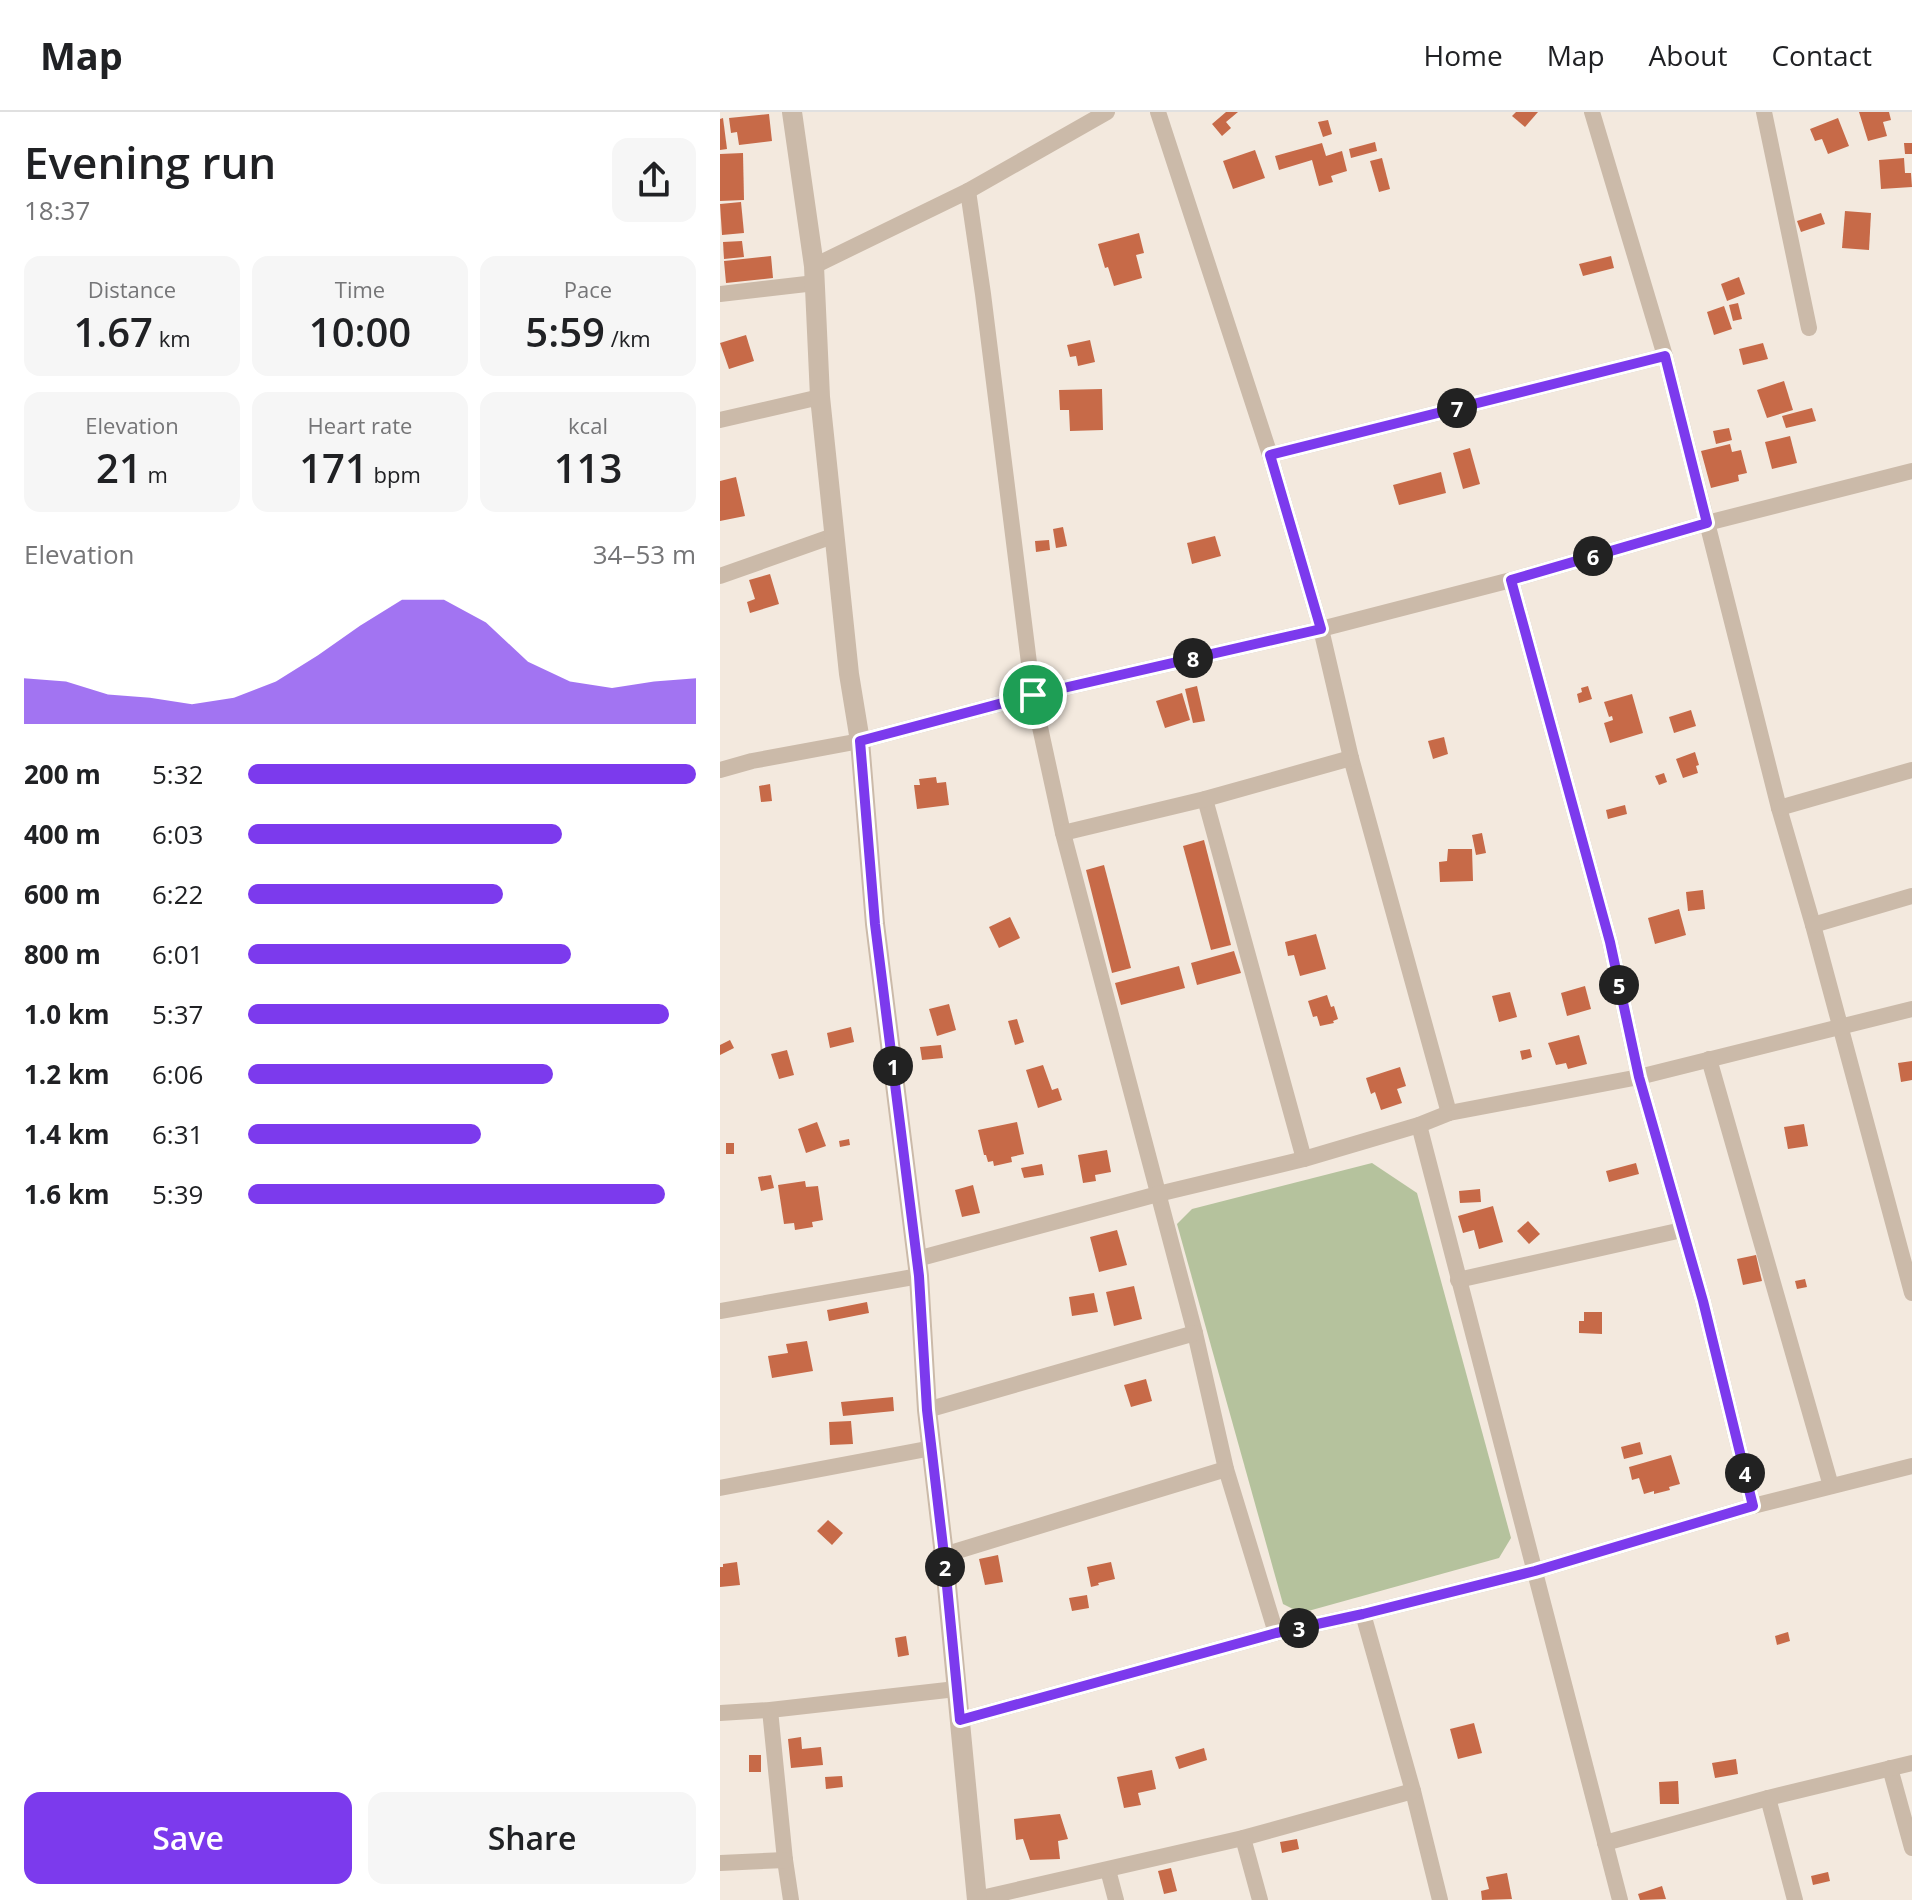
<!DOCTYPE html>
<html lang="en">
<head>
<meta charset="utf-8">
<style>
	:root { --surface:#fff; --page:#f6f6f6; --text:#202124; --muted:#757577; --line:#e0e0e0; --accent:#7c3aed }
	body { margin:0; font-family:"Open Sans",sans-serif; background:var(--page); color:var(--text); height:100vh; display:flex; flex-direction:column; font-size:30px; white-space:nowrap }
	* { box-sizing:border-box; margin:0 }
	p { font-size:26px; color:var(--muted) }
	.icon { flex:none; width:44px; height:44px; fill:none; stroke:currentColor; stroke-width:2; stroke-linecap:round; stroke-linejoin:round }
	.map { position:relative; flex:1; overflow:hidden }
	.panel { display:flex; flex-direction:column; background:var(--surface); width:720px }
	.panel>* { flex:none }
	.pin { position:absolute; display:grid; place-items:center; width:68px; height:68px; color:#fff; margin:-34px; border:4px solid #fff; border-radius:50%; box-shadow:0 2px 8px #0007 }
	.km { position:absolute; width:40px; height:40px; margin:-20px; border-radius:50%; background:#222; color:#fff; font-size:22px; line-height:40px; text-align:center }
	.round { display:grid; place-items:center; flex:none; width:84px; height:84px; border-radius:16px; background:var(--page) }
	.head { display:flex; align-items:center; justify-content:space-between; height:136px; padding:0 24px }
	h1 { font-size:44px; font-weight:600; line-height:60px }
	.stats { display:grid; grid-template-columns:repeat(3,1fr); gap:12px; height:136px; padding:8px 24px }
	.stats div { display:grid; align-content:center; border-radius:16px; background:var(--page); text-align:center }
	.stats b { font-size:40px; font-weight:600 }
	.stats small { font-size:22px; font-weight:400 }
	.stats p { font-size:22px }
	.chart { height:224px; padding:16px 24px }
	.chart p { display:flex; justify-content:space-between }
	.chart svg { width:100%; height:144px; margin-top:8px; fill:var(--accent); opacity:.7 }
	.action { display:flex; gap:16px; margin-top:auto; padding:16px 24px }
	.action a { flex:1; height:92px; border-radius:16px; background:var(--accent); color:#fff; font-size:32px; font-weight:600; line-height:92px; text-align:center }
	.action a+a { background:var(--page); color:var(--text) }
	ul { padding:0 24px; list-style:none; font-size:26px }
	li { display:grid; grid-template-columns:128px 96px 1fr; align-items:center; height:60px }
	li i { height:20px; border-radius:10px; background:var(--accent) }
	header { display:flex; align-items:center; gap:48px; box-sizing:border-box; height:112px; padding:0 40px; background:var(--surface); border-bottom:2px solid var(--line) }
	header strong { font-size:38px }
	nav { display:flex; gap:44px; margin-inline-start:auto; font-size:28px }
	main { display:flex; flex:1; min-height:0 }
	.map>svg:first-child { display:block }
	.green { fill:#b5c29d }
	.building { fill:#c76a48 }
	.lines { fill:none; stroke-linecap:round; stroke-linejoin:round }
	.minor { stroke:#cbbaa9; stroke-width:16 }
	.tertiary { stroke:#cbbaa9; stroke-width:20 }
	.route-casing { stroke:#fff; stroke-width:16 }
	.route { stroke:#7c3aed; stroke-width:10 }
</style>
</head>
<body>
<header>
<strong>Map</strong>
<nav><a>Home</a><a>Map</a><a>About</a><a>Contact</a></nav>
</header>
<main>
<section class="panel">
<div class="head"><div><h1>Evening run</h1><p>18:37</p></div><a class="round"><svg class="icon" aria-label="share" viewBox="0 0 24 24"><path d="M12 15V3M7 8l5-5 5 5M5 13v7h14v-7"/></svg></a></div>
<div class="stats">
<div><p>Distance</p><b>1.67<small> km</small></b></div>
<div><p>Time</p><b>10:00</b></div>
<div><p>Pace</p><b>5:59<small> /km</small></b></div>
</div>
<div class="stats">
<div><p>Elevation</p><b>21<small> m</small></b></div>
<div><p>Heart rate</p><b>171<small> bpm</small></b></div>
<div><p>kcal</p><b>113</b></div>
</div>
<div class="chart"><p><span>Elevation</span>34–53 m</p>
<svg viewBox="0 0 160 44" preserveAspectRatio="none"><path d="M0 44V30L10 31L20 35L30 36L40 38L50 36L60 31L70 23L80 14L90 6L100 6L110 13L120 25L130 31L140 33L150 31L160 30V44z"/></svg>
</div>
<ul>
<li><b>200 m</b>5:32<i style="width:100%"></i></li>
<li><b>400 m</b>6:03<i style="width:70%"></i></li>
<li><b>600 m</b>6:22<i style="width:57%"></i></li>
<li><b>800 m</b>6:01<i style="width:72%"></i></li>
<li><b>1.0 km</b>5:37<i style="width:94%"></i></li>
<li><b>1.2 km</b>6:06<i style="width:68%"></i></li>
<li><b>1.4 km</b>6:31<i style="width:52%"></i></li>
<li><b>1.6 km</b>5:39<i style="width:93%"></i></li>
</ul>
<div class="action"><a>Save</a><a>Share</a></div>
</section>
<div class="map">
<svg width="1192" height="1788" viewBox="0 0 1192 1788">
	<rect width="100%" height="100%" fill="#f3e9de"/>
	<!-- green -->
	<polygon class="green" points="652,1051 697,1081 791,1426 779,1446 581,1501 563,1492 457,1112 472,1097"/>
	<!-- building -->
	<g class="building">
		<polygon points="506,0 518,0 506,10 511,16 502,24 492,12"/>
		<polygon points="796,0 818,0 805,15 792,4"/>
		<polygon points="1139,0 1169,0 1171,8 1163,10 1167,24 1148,29"/>
		<polygon points="49,2 52,29 19,33 17,20 11,21 9,6"/>
		<polygon points="3,6 7,37 0,38 0,7"/>
		<polygon points="1118,6 1129,34 1108,42 1102,27 1095,29 1090,17"/>
		<polygon points="608,8 612,22 603,25 598,10"/>
		<polygon points="655,30 657,39 631,46 629,37"/>
		<polygon points="602,31 606,44 622,39 627,59 611,64 613,70 599,74 592,48 559,58 555,44"/>
		<polygon points="1184,31 1192,31 1192,42 1185,42"/>
		<polygon points="535,38 545,66 513,77 503,49"/>
		<polygon points="23,41 24,88 0,89 0,42"/>
		<polygon points="662,46 670,77 659,80 650,49"/>
		<polygon points="1184,46 1185,61 1191,61 1192,75 1161,77 1159,48"/>
		<polygon points="21,90 24,121 2,123 0,92"/>
		<polygon points="1125,99 1151,101 1149,138 1122,136"/>
		<polygon points="1101,101 1105,112 1081,120 1077,109"/>
		<polygon points="419,121 424,141 416,143 422,166 394,174 388,155 385,156 378,132"/>
		<polygon points="22,129 24,145 4,147 3,130"/>
		<polygon points="51,144 53,166 6,171 4,149"/>
		<polygon points="891,144 894,156 863,164 859,152"/>
		<polygon points="1019,165 1025,182 1007,189 1001,172"/>
		<polygon points="1018,191 1022,207 1013,209 1009,193"/>
		<polygon points="1004,194 1012,217 994,223 987,200"/>
		<polygon points="26,223 34,249 9,257 0,231"/>
		<polygon points="370,228 375,250 358,254 356,244 350,245 347,233"/>
		<polygon points="1043,231 1048,247 1023,253 1019,237"/>
		<polygon points="1064,269 1073,298 1047,306 1037,278"/>
		<polygon points="382,277 383,318 350,319 349,298 340,298 339,278"/>
		<polygon points="1092,296 1096,309 1066,316 1062,304"/>
		<polygon points="1009,316 1012,328 996,332 993,319"/>
		<polygon points="1070,324 1077,351 1052,357 1045,330"/>
		<polygon points="1010,332 1012,340 1021,338 1027,361 1018,363 1019,369 991,376 981,339"/>
		<polygon points="750,336 760,372 743,377 733,341"/>
		<polygon points="721,360 726,381 679,393 673,373"/>
		<polygon points="16,365 25,404 0,409 0,369"/>
		<polygon points="343,415 347,434 336,436 333,417"/>
		<polygon points="495,424 501,444 472,452 467,431"/>
		<polygon points="329,428 330,438 316,440 315,429"/>
		<polygon points="50,462 59,492 30,501 27,490 35,487 29,468"/>
		<polygon points="477,574 485,609 473,611 465,577"/>
		<polygon points="868,574 872,587 859,591 857,582 862,580 861,576"/>
		<polygon points="462,581 470,608 445,616 436,589"/>
		<polygon points="912,582 923,621 890,631 884,611 893,608 892,604 889,605 884,590"/>
		<polygon points="971,598 976,614 954,621 949,605"/>
		<polygon points="724,625 728,642 713,647 708,629"/>
		<polygon points="975,640 979,653 976,654 978,661 963,666 956,647"/>
		<polygon points="944,661 947,670 939,673 935,664"/>
		<polygon points="216,665 217,671 226,670 229,693 197,697 194,673 200,673 199,667"/>
		<polygon points="50,672 52,689 41,690 39,674"/>
		<polygon points="905,693 907,702 888,707 886,698"/>
		<polygon points="762,721 766,741 756,743 752,723"/>
		<polygon points="484,728 511,833 491,838 463,734"/>
		<polygon points="728,737 752,737 753,769 720,770 719,750 727,749"/>
		<polygon points="384,753 411,856 392,861 366,758"/>
		<polygon points="983,778 985,797 968,799 966,780"/>
		<polygon points="959,797 966,823 935,832 928,806"/>
		<polygon points="290,805 300,826 279,836 269,815"/>
		<polygon points="596,822 606,857 580,864 574,843 568,844 565,830"/>
		<polygon points="514,839 521,861 477,873 471,851"/>
		<polygon points="459,854 465,876 401,893 395,871"/>
		<polygon points="865,874 871,897 847,904 841,881"/>
		<polygon points="790,880 797,905 779,910 772,884"/>
		<polygon points="607,883 611,895 614,894 618,907 613,909 614,911 600,914 597,904 593,905 588,889"/>
		<polygon points="229,892 236,918 217,924 209,897"/>
		<polygon points="297,907 304,930 295,933 288,909"/>
		<polygon points="131,915 134,930 110,936 107,921"/>
		<polygon points="859,923 867,952 848,957 846,951 836,953 828,931"/>
		<polygon points="10,928 14,936 0,943 0,933"/>
		<polygon points="221,933 223,946 202,948 200,935"/>
		<polygon points="810,937 812,945 802,948 800,939"/>
		<polygon points="67,938 74,963 59,967 51,942"/>
		<polygon points="1192,949 1192,968 1181,970 1178,951"/>
		<polygon points="323,953 332,978 338,976 342,988 318,996 306,958"/>
		<polygon points="680,955 686,974 677,977 682,991 661,998 655,980 651,982 646,966"/>
		<polygon points="97,1010 106,1034 86,1041 78,1017"/>
		<polygon points="297,1010 304,1042 291,1045 292,1050 274,1054 273,1049 268,1050 266,1043 264,1043 258,1018"/>
		<polygon points="1084,1012 1088,1034 1068,1037 1064,1015"/>
		<polygon points="129,1027 130,1033 120,1035 119,1029"/>
		<rect x="6" y="1031" width="8" height="11"/>
		<polygon points="387,1038 391,1060 375,1063 376,1069 363,1071 358,1043"/>
		<polygon points="916,1051 919,1062 889,1070 886,1059"/>
		<polygon points="322,1052 324,1063 304,1066 301,1056"/>
		<polygon points="51,1063 54,1076 41,1079 38,1065"/>
		<polygon points="85,1069 86,1075 98,1074 103,1108 92,1110 93,1115 75,1118 74,1111 64,1112 58,1073"/>
		<polygon points="253,1073 260,1101 242,1105 235,1078"/>
		<polygon points="760,1077 761,1090 740,1091 739,1079"/>
		<polygon points="773,1094 783,1130 759,1137 754,1118 743,1121 738,1104"/>
		<polygon points="808,1109 820,1122 809,1132 797,1119"/>
		<polygon points="397,1118 407,1153 379,1160 370,1125"/>
		<polygon points="1036,1143 1042,1169 1023,1173 1017,1147"/>
		<polygon points="1085,1167 1087,1175 1077,1177 1075,1169"/>
		<polygon points="414,1174 422,1207 394,1214 386,1180"/>
		<polygon points="374,1181 378,1200 352,1204 349,1185"/>
		<polygon points="147,1190 149,1201 109,1209 107,1198"/>
		<polygon points="864,1200 882,1200 882,1222 859,1221 859,1209 864,1209"/>
		<polygon points="87,1229 93,1259 52,1266 48,1244 68,1241 66,1232"/>
		<polygon points="426,1267 432,1289 411,1295 404,1273"/>
		<polygon points="173,1285 174,1299 123,1304 121,1290"/>
		<polygon points="131,1309 133,1332 110,1333 109,1310"/>
		<polygon points="920,1330 923,1342 904,1347 901,1335"/>
		<polygon points="951,1343 960,1372 949,1375 950,1378 934,1382 934,1379 924,1382 919,1366 912,1368 909,1355"/>
		<polygon points="108,1408 123,1421 112,1433 97,1419"/>
		<polygon points="278,1443 283,1470 265,1473 259,1447"/>
		<polygon points="17,1450 20,1473 0,1475 0,1455 3,1455 3,1452"/>
		<polygon points="391,1450 395,1467 378,1471 379,1473 371,1475 367,1455"/>
		<polygon points="367,1483 369,1496 352,1499 349,1486"/>
		<polygon points="1068,1520 1070,1529 1057,1533 1055,1524"/>
		<polygon points="186,1524 189,1543 178,1545 175,1526"/>
		<polygon points="754,1611 762,1641 738,1647 730,1617"/>
		<polygon points="81,1625 82,1637 101,1635 103,1653 71,1656 68,1627"/>
		<polygon points="484,1636 487,1648 459,1657 455,1645"/>
		<rect x="29" y="1643" width="12" height="17"/>
		<polygon points="1016,1647 1018,1662 995,1666 992,1651"/>
		<polygon points="432,1658 436,1677 418,1681 421,1693 404,1696 397,1665"/>
		<polygon points="122,1664 123,1675 106,1677 105,1665"/>
		<polygon points="958,1669 959,1692 940,1692 939,1670"/>
		<polygon points="340,1702 348,1727 338,1729 340,1747 310,1748 303,1727 296,1728 294,1707"/>
		<polygon points="577,1727 579,1737 562,1741 560,1730"/>
		<polygon points="451,1756 457,1779 444,1782 438,1759"/>
		<polygon points="1108,1760 1110,1769 1093,1773 1091,1764"/>
		<polygon points="787,1761 792,1787 762,1788 761,1779 769,1777 766,1765"/>
		<polygon points="942,1774 946,1787 920,1788 918,1782"/>
	</g>
	<g class="lines">
		<!-- minor -->
		<g class="minor">
			<polyline points="438,0 550,343 601,517 631,646 729,1001"/>
			<polyline points="872,0 945,244 1059,696 1093,813 1192,1181"/>
			<polyline points="1044,0 1089,216"/>
			<polyline points="248,79 263,182 313,583 343,721 475,1221 506,1357 556,1521"/>
			<polyline points="94,154 248,79 387,0"/>
			<polyline points="0,182 95,171"/>
			<polyline points="0,308 100,285"/>
			<polyline points="550,343 945,244"/>
			<polyline points="0,464 113,424"/>
			<polyline points="791,468 890,830 919,965 983,1189 1033,1394"/>
			<polyline points="0,658 32,649 140,629 313,583 601,517 791,468 987,411 1192,359"/>
			<polyline points="485,687 584,1047"/>
			<polyline points="1059,696 1192,658"/>
			<polyline points="343,721 485,687 631,646"/>
			<polyline points="1093,813 1192,784"/>
			<polyline points="989,947 1111,1374"/>
			<polyline points="699,1013 900,1788"/>
			<polyline points="197,1147 438,1082 584,1047 699,1013 729,1001 919,965 1192,897"/>
			<polyline points="738,1168 962,1118"/>
			<polyline points="0,1199 199,1164"/>
			<polyline points="207,1298 475,1221"/>
			<polyline points="0,1376 212,1336"/>
			<polyline points="224,1443 506,1357"/>
			<polyline points="643,1502 693,1679 720,1788"/>
			<polyline points="50,1598 65,1748 71,1788"/>
			<polyline points="0,1601 50,1598 236,1577"/>
			<polyline points="240,1608 556,1521 643,1502 815,1459 1033,1394 1192,1354"/>
			<polyline points="1170,1656 1192,1736"/>
			<polyline points="1048,1686 1075,1788"/>
			<polyline points="523,1726 540,1788"/>
			<polyline points="885,1731 1048,1686 1192,1651"/>
			<polyline points="0,1751 65,1748"/>
			<polyline points="388,1758 396,1788"/>
			<polyline points="257,1787 523,1726 693,1679"/>
		</g>
		<!-- tertiary -->
		<polyline class="tertiary" points="72,0 94,154 100,285 129,562 140,629 155,812 199,1164 207,1298 224,1443 257,1788"/>
	</g>
	<g class="lines">
		<!-- route casing -->
		<g class="route-casing">
			<polygon id="route" points="945,244 987,411 791,468 890,830 919,965 983,1189 1033,1394 815,1459 643,1502 556,1521 240,1608 224,1443 207,1298 199,1164 155,812 140,629 313,583 601,517 550,343"/>
		</g>
		<!-- route -->
		<use href="#route" class="route"/>
	</g>
</svg>
<div class="pin" style="left:313px;top:583px;background:#1e9e55"><svg class="icon" aria-label="arrive" viewBox="0 0 24 24"><path d="M6 21V4h12l-3 4 3 4H6"/></svg></div>
<b class="km" style="left:173px;top:954px">1</b>
<b class="km" style="left:225px;top:1455px">2</b>
<b class="km" style="left:579px;top:1516px">3</b>
<b class="km" style="left:1025px;top:1361px">4</b>
<b class="km" style="left:899px;top:873px">5</b>
<b class="km" style="left:873px;top:444px">6</b>
<b class="km" style="left:737px;top:296px">7</b>
<b class="km" style="left:473px;top:546px">8</b>
</div>
</main>
</body>
</html>
